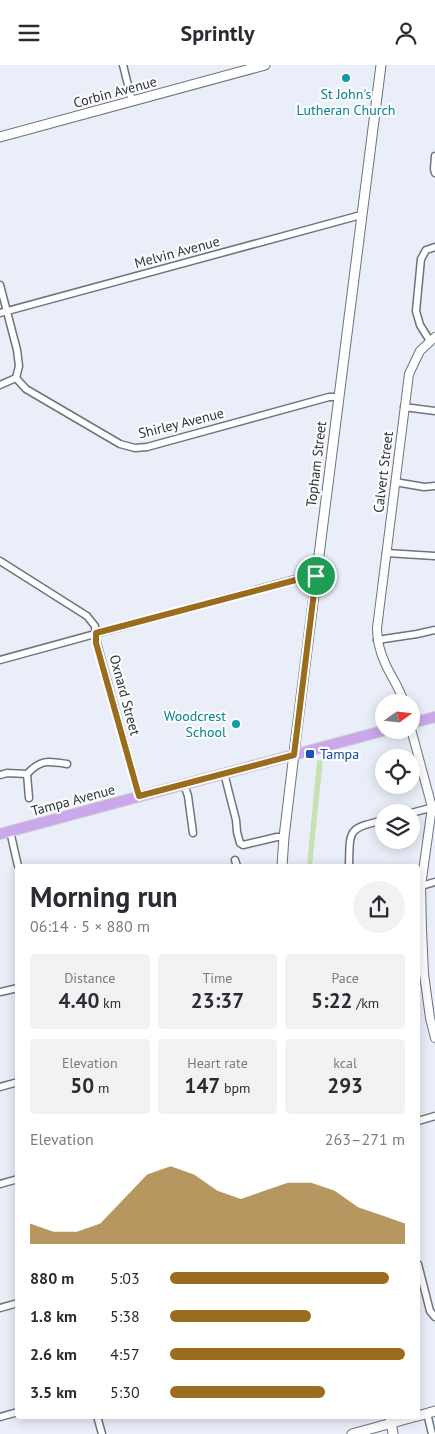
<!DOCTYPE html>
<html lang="en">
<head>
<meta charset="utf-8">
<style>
	:root { --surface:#fff; --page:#f2f2f3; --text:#2b2b33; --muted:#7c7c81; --accent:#9a6c1d }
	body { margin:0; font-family:"PT Sans",sans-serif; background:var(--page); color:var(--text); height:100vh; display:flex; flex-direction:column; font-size:19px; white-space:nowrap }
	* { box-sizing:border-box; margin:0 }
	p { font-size:16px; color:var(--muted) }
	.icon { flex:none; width:28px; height:28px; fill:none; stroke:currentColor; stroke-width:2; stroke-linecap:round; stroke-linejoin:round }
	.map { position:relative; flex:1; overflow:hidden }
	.panel { position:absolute; left:15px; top:799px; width:405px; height:555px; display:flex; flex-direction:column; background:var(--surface); border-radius:5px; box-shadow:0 2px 12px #0003 }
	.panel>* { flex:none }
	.needle { width:32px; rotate:75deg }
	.fabs { position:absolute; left:375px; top:629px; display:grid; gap:10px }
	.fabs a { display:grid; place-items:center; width:45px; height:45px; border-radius:50%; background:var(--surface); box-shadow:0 2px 12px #0003; font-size:25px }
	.pin { position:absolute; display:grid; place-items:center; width:42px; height:42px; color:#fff; margin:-21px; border:2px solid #fff; border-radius:50%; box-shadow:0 1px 5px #0007 }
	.round { display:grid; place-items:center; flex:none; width:52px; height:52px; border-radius:26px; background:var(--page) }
	.head { display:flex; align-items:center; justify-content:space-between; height:85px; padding:0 15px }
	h1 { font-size:28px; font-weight:800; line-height:38px }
	.figures { display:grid; grid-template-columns:repeat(3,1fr); gap:8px; height:85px; padding:5px 15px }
	.figures div { display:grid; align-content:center; border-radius:5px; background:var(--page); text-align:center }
	.figures b { font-size:21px; font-weight:800 }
	.figures small { font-size:14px; font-weight:400 }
	.figures p { font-size:14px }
	.chart { height:140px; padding:10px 15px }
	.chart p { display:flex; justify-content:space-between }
	.chart svg { width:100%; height:90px; margin-top:5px; fill:var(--accent); opacity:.7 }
	ul { padding:0 15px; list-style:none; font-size:16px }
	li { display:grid; grid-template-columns:80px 60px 1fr; align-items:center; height:38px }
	li i { height:12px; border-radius:6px; background:var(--accent) }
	header { display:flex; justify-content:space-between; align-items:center; height:65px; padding:0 15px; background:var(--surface); font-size:22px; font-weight:800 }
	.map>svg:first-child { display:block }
	.green { fill:#c6e2b1 }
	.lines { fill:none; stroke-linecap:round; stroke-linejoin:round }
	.minor-casing { stroke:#6f737c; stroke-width:9 }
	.tertiary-casing { stroke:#6f737c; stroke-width:10 }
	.secondary-casing { stroke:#6f737c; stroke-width:11 }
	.primary-casing { stroke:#cdcecf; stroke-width:12 }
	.minor { stroke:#fff; stroke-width:6 }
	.tertiary { stroke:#fff; stroke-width:8 }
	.secondary { stroke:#fff; stroke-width:9 }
	.primary { stroke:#cba7eb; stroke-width:10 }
	.route-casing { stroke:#fff; stroke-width:10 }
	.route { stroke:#9a6c1d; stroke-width:6 }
	.culture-dot { fill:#0f9aa8; stroke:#fafcfd; stroke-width:2 }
	.transit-dot { fill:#1a4fb4; stroke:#fafcfd; stroke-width:2 }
	.labels { text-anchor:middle; stroke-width:4.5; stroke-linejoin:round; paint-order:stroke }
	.street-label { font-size:14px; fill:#303236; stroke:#fafcfd }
	.culture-label { font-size:14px; fill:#0d838f; stroke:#fafcfd }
	.transit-label { font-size:14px; fill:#164399; stroke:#fafcfd; text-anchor:start }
</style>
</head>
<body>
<header><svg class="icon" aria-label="menu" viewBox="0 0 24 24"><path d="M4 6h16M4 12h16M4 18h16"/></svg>Sprintly<svg class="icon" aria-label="person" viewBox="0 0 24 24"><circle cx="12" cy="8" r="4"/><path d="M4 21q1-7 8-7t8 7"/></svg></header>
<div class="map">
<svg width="435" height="1369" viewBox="0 0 435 1369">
	<rect width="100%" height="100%" fill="#e9eef8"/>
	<!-- green -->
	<polygon class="green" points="323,694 312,801 307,801 317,696"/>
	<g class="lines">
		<!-- minor casing -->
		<g class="minor-casing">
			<g id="minor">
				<polyline points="123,0 132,36"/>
				<polyline points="435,91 434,104 435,108"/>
				<polyline points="0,220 17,285 19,301 16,313 0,320"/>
				<polyline points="0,248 361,150"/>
				<polyline points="430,276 420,260 416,246 421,194 426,185 435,182"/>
				<polyline points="16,313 26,324 120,379 135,383 147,382 329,332 339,332"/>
				<polyline points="404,342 435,346"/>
				<polyline points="395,417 424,422 435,421"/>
				<polyline points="386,488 435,491"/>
				<polyline points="0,496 87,551 95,561 97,578 139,731"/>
				<polyline points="377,575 417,569 435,565"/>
				<polyline points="0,595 307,511 316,511"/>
				<polyline points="224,708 236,755 237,767 240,778 243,780 277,772 284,772"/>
				<polyline points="27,709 29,733"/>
				<path d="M 0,710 L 7,708 L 27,709 C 41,694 48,696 67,699"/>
				<polyline points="184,719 188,731 193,768"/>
				<polyline points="411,748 434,742"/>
				<polyline points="10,766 18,801"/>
				<polyline points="235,795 237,801"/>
				<path d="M 349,801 C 350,764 347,764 384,755"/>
				<polyline points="421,821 435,817"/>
				<polyline points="0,927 18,923"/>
				<polyline points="0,1022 18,1017"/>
				<polyline points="418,1056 435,1051"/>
				<polyline points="0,1119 18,1114"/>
				<polyline points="418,1199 430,1246 435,1252"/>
				<polyline points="0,1243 18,1238"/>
				<polyline points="427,1348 432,1369"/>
				<polyline points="97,1351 102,1369"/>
				<polyline points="0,1352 18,1347"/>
			</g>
		</g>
		<!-- tertiary casing -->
		<g class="tertiary-casing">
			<g id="tertiary">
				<path d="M 404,638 C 400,623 391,612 385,598 C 380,587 377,575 377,563 L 409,309 L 420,286 L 435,272"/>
				<polyline points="411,664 432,742 421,821 422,864 424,909 430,953 435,973"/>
			</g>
		</g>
		<!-- secondary casing -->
		<g class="secondary-casing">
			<g id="secondary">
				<polyline points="0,72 265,0"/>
				<polyline points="282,801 284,772 296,672 381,0"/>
				<polyline points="390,1351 393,1369"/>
				<polyline points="418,1351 435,1346"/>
				<polyline points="352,1369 417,1351"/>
			</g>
		</g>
		<!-- primary casing -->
		<g class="primary-casing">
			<g id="primary">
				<polyline points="411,658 435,652"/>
				<polyline points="0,769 386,665"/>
			</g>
		</g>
		<!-- minor -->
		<use href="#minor" class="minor"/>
		<!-- tertiary -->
		<use href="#tertiary" class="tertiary"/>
		<!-- secondary -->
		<use href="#secondary" class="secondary"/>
		<!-- primary -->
		<use href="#primary" class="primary"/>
	</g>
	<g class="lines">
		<!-- route casing -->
		<g class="route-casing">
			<polygon id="route" points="316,511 294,690 139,731 96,578 96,568 307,512"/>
		</g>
		<!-- route -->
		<use href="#route" class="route"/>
	</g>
	<!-- markers -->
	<g class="culture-dot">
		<circle cx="346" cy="13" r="5"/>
		<circle cx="236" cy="659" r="5"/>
	</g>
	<rect class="transit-dot" x="305" y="684" width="10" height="10" rx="2.5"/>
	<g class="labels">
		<!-- street labels -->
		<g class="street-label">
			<text transform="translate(115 27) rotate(-15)" y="5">Corbin Avenue</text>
			<text transform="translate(177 187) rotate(-15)" y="5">Melvin Avenue</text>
			<text transform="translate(181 358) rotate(-14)" y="5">Shirley Avenue</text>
			<text transform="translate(316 399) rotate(-83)" y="5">Topham Street</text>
			<text transform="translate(383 407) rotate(-83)" y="5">Calvert Street</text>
			<text transform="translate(125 630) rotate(75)" y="5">Oxnard Street</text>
			<text transform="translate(73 735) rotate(-15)" y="5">Tampa Avenue</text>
		</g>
		<!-- culture labels -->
		<g class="culture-label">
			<text x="346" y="34">St John's<tspan x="346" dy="16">Lutheran Church</tspan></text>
			<text x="226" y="656" text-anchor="end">Woodcrest<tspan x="226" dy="16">School</tspan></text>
		</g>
		<!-- transit labels -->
		<g class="transit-label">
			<text x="320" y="694">Tampa</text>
		</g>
	</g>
</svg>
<div class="fabs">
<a><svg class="needle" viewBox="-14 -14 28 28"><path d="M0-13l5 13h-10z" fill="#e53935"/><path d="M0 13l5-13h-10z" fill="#7c7c81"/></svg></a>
<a><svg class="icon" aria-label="locate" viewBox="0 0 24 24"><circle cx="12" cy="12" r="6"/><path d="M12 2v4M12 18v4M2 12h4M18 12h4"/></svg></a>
<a><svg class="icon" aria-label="layers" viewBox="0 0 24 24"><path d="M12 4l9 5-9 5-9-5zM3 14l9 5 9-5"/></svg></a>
</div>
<div class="pin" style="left:316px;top:511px;background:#1e9e55"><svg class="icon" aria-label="arrive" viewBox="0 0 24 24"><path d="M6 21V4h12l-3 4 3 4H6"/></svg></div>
<section class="panel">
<div class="head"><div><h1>Morning run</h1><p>06:14 · 5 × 880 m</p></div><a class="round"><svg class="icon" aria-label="share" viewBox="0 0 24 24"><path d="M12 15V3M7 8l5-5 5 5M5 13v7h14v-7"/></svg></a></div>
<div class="figures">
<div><p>Distance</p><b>4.40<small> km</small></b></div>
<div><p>Time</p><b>23:37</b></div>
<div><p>Pace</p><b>5:22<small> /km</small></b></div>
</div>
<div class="figures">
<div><p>Elevation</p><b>50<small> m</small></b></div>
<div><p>Heart rate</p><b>147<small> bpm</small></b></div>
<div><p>kcal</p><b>293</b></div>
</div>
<div class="chart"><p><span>Elevation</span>263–271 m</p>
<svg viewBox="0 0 160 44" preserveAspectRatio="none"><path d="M0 44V34L10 38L20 38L30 34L40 22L50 10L60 6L70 10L80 18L90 22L100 18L110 14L120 14L130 18L140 26L150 30L160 34V44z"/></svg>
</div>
<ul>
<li><b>880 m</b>5:03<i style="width:93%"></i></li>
<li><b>1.8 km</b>5:38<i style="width:60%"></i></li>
<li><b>2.6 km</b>4:57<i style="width:100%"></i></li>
<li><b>3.5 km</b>5:30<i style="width:66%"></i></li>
</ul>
</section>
</div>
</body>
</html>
